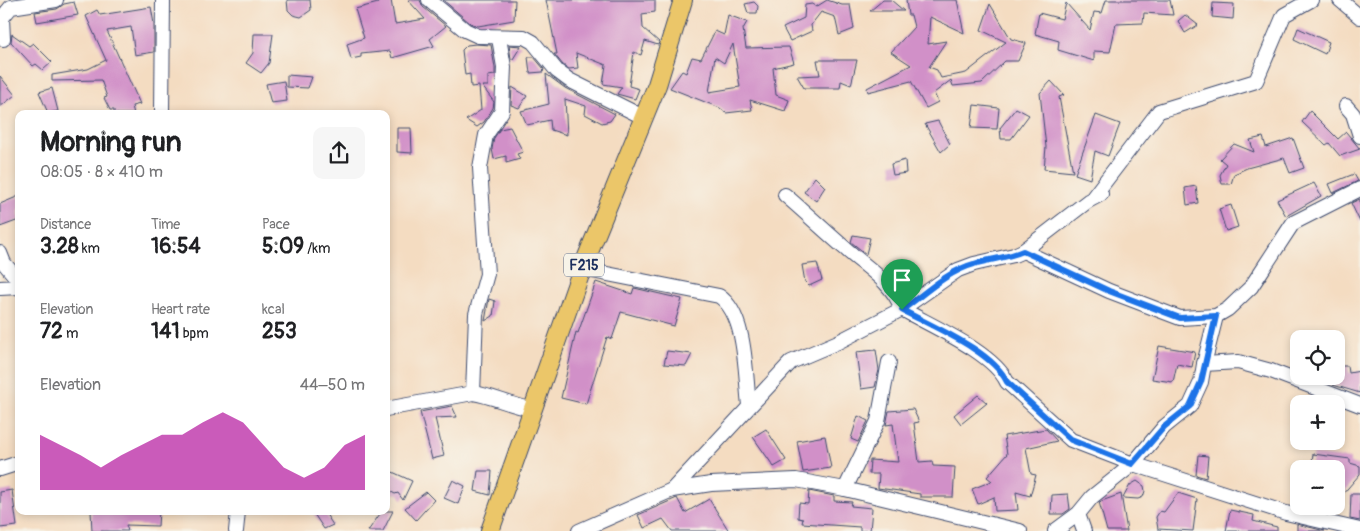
<!DOCTYPE html>
<html lang="en">
<head>
<meta charset="utf-8">
<style>
	:root { --surface:#fff; --page:#f6f6f6; --text:#202124; --muted:#757577; --accent:#b5179e }
	body { margin:0; font-family:Pangolin,sans-serif; background:var(--page); color:var(--text); height:100vh; display:flex; flex-direction:column; font-size:19px; white-space:nowrap }
	* { box-sizing:border-box; margin:0 }
	p { font-size:16px; color:var(--muted) }
	.icon { flex:none; width:28px; height:28px; fill:none; stroke:currentColor; stroke-width:2; stroke-linecap:round; stroke-linejoin:round }
	.map { position:relative; flex:1; overflow:hidden }
	.panel { position:absolute; left:15px; top:110px; width:375px; height:405px; display:flex; flex-direction:column; background:var(--surface); border-radius:10px; box-shadow:0 2px 8px #0003 }
	.panel>* { flex:none }
	.buttons { position:absolute; left:1290px; top:330px; display:grid; gap:10px }
	.buttons a { display:grid; place-items:center; width:55px; height:55px; border-radius:10px; background:var(--surface); box-shadow:0 2px 8px #0003; font-size:25px }
	.pin { position:absolute; display:grid; place-items:center; width:42px; height:42px; color:#fff; margin:-51px -21px; border-radius:50% 50% 50% 0; rotate:-45deg; box-shadow:0 0 5px #0007 }
	.pin .icon { rotate:45deg }
	.round { display:grid; place-items:center; flex:none; width:52px; height:52px; border-radius:10px; background:var(--page) }
	.summary { display:flex; align-items:center; justify-content:space-between; height:85px; padding:0 25px }
	h1 { font-size:28px; font-weight:800; line-height:38px }
	.metrics { display:grid; grid-template-columns:repeat(3,1fr); gap:8px; height:85px; padding:5px 25px }
	.metrics div { display:grid; align-content:center }
	.metrics b { font-size:21px; font-weight:800 }
	.metrics small { font-size:14px; font-weight:400 }
	.metrics p { font-size:14px }
	.chart { height:140px; padding:10px 25px }
	.chart p { display:flex; justify-content:space-between }
	.chart svg { width:100%; height:90px; margin-top:5px; fill:var(--accent); opacity:.7 }
	.map>svg:first-child { display:block }
	.building { fill:#d190c8; fill-rule:evenodd }
	.lines { fill:none; stroke-linecap:round; stroke-linejoin:round }
	.minor-casing { stroke:#3c496d; stroke-width:16 }
	.major-casing { stroke:#3c496d; stroke-width:20 }
	.minor { stroke:#fff; stroke-width:14 }
	.major { stroke:#ebc669; stroke-width:18 }
	.route-casing { stroke:#fff; stroke-width:10 }
	.route { stroke:#1a73e8; stroke-width:6 }
	.labels { text-anchor:middle; stroke-width:4; stroke-linejoin:round; paint-order:stroke }
	.shield { fill:#f7f3e8; stroke:#5d6a87; stroke-width:1 }
	.shield-label { font-size:14px; font-weight:bold; fill:#1b2f5e }
</style>
</head>
<body>
<div class="map">
<svg width="1360" height="531" viewBox="0 0 1360 531">
	<rect width="100%" height="100%" fill="#f7f3e8"/>
	<filter id="ink" filterUnits="userSpaceOnUse"><feTurbulence type="fractalNoise" baseFrequency=".02" numOctaves="2"/><feDisplacementMap in="SourceGraphic" scale="10" xChannelSelector="R" yChannelSelector="G"/><feConvolveMatrix kernelMatrix="1 2 1 2 8 2 1 2 1" color-interpolation-filters="sRGB"/></filter>
	<filter id="wash" filterUnits="userSpaceOnUse"><feTurbulence type="fractalNoise" baseFrequency=".0096" numOctaves="4" result="noise"/><feDisplacementMap in="SourceGraphic" scale="20" xChannelSelector="R" yChannelSelector="G"/><feGaussianBlur stdDeviation="1.12" result="paint"/><feColorMatrix in="noise" values="0 0 0 0 0 0 0 0 0 0 0 0 0 0 0 0 0 1.4 0 .05"/><feComposite in="paint" operator="in"/></filter>
	<g filter="url(#wash)">
		<rect width="100%" height="100%" fill="#f4dcc1"/>
		<g id="blocks">
			<!-- building -->
			<g class="building">
				<polygon points="287,0 310,0 311,10 301,17 293,15 288,10"/>
				<polygon points="377,0 391,0 395,24 425,19 408,0 420,0 423,7 446,26 430,39 434,46 392,58 390,51 361,54 361,57 351,59 347,44 364,38 355,9 378,3"/>
				<polygon points="443,0 515,0 514,20 478,26 470,23"/>
				<polygon points="546,0 655,0 655,12 642,14 643,28 659,42 658,45 645,41 641,55 634,52 629,86 639,89 635,99 617,94 622,87 603,84 606,65 576,53 578,68 569,69 563,65 554,54 557,54"/>
				<polygon points="827,0 842,5 850,5 854,29 839,35 835,17 821,12 811,25 812,31 790,41 783,28 804,18 805,5 812,4 816,7"/>
				<polygon points="883,0 891,0 904,11 870,11"/>
				<polygon points="906,0 957,0 964,33 930,17 928,44 946,41 929,67 937,70 941,78 966,73 1006,42 981,30 990,4 1011,39 1026,43 1018,61 1005,61 982,83 953,86 951,80 934,93 938,102 926,108 911,81 868,92 867,88 911,65 891,52 914,27 911,15 908,15"/>
				<polygon points="1106,0 1170,0 1173,15 1144,13 1143,23 1116,24 1110,52 1094,51 1094,61 1058,50 1059,41 1035,34 1039,13 1062,19 1066,3 1090,30 1094,12 1102,13"/>
				<polygon points="74,2 78,15 37,22 35,12 57,9 64,4"/>
				<polygon points="754,2 758,6 757,13 748,13 745,4"/>
				<polygon points="1213,3 1234,4 1233,19 1212,17"/>
				<polygon points="151,7 154,24 154,52 135,55 131,27 107,31 140,104 132,106 134,114 114,114 114,110 110,110 104,98 107,97 101,80 52,81 52,75 88,69 106,60 86,16 97,10 100,15"/>
				<path d="M 728,15 L 747,22 L 743,29 L 746,48 L 789,47 L 794,63 L 773,68 L 776,95 L 789,100 L 785,111 L 750,100 L 752,110 L 726,113 L 720,108 L 670,88 L 682,71 L 686,73 L 692,57 L 701,59 L 715,31 L 724,35 ZM 733,44 L 740,87 L 709,92 L 715,57 L 724,63 Z"/>
				<polygon points="1185,15 1198,25 1185,33 1178,21"/>
				<polygon points="1298,28 1329,42 1325,54 1294,39"/>
				<polygon points="12,34 29,46 33,43 52,62 43,70 36,64 33,66 11,42"/>
				<polygon points="254,34 273,34 269,63 261,73 246,63 253,53"/>
				<polygon points="476,44 491,45 495,68 495,75 488,76 488,86 482,86 494,102 493,108 484,122 477,127 466,120 481,110 479,86 471,87 470,74 465,75 462,50 467,45"/>
				<polygon points="509,45 521,46 513,59 511,59"/>
				<polygon points="528,57 534,57 544,69 543,72 530,73"/>
				<polygon points="817,60 857,60 851,85 841,81 840,88 804,88 797,76 820,75"/>
				<polygon points="546,74 565,88 615,114 610,121 602,123 585,114 586,106 565,99 567,135 551,130 550,120 527,125 521,111 549,104"/>
				<polygon points="287,75 312,77 308,88 287,87"/>
				<polygon points="0,76 15,95 0,107"/>
				<polygon points="284,81 287,101 271,103 266,84"/>
				<polygon points="1051,81 1064,95 1059,97 1073,172 1044,169 1046,147 1040,93"/>
				<polygon points="512,87 527,96 519,108 511,105"/>
				<polygon points="52,88 58,111 48,113 39,92"/>
				<polygon points="974,105 999,108 997,129 971,128"/>
				<polygon points="1016,108 1029,115 1011,139 1001,139 1000,128"/>
				<polygon points="1310,111 1338,139 1346,132 1360,149 1340,156 1329,143 1326,145 1302,122"/>
				<polygon points="1096,115 1120,124 1108,156 1095,151 1090,179 1075,174"/>
				<polygon points="938,121 950,144 941,152 925,124"/>
				<polygon points="510,127 523,152 517,154 520,159 506,163 506,156 494,159 492,149 494,138 500,129"/>
				<polygon points="397,128 411,128 412,153 397,152"/>
				<polygon points="1263,137 1266,147 1293,138 1304,168 1290,173 1284,158 1247,168 1234,174 1231,184 1222,184 1220,175 1226,164 1220,159 1234,144 1254,152 1250,140"/>
				<polygon points="905,160 906,173 893,175 891,164"/>
				<polygon points="1354,174 1358,181 1333,193 1329,184"/>
				<polygon points="815,177 825,187 816,201 804,192"/>
				<polygon points="1314,183 1321,196 1286,216 1277,200"/>
				<polygon points="1196,186 1198,203 1187,205 1185,188"/>
				<polygon points="19,196 19,220 0,227 0,204"/>
				<polygon points="1360,199 1360,222 1351,203"/>
				<polygon points="1231,205 1238,227 1226,231 1219,209"/>
				<polygon points="853,235 870,238 866,254 851,242"/>
				<polygon points="817,263 822,280 809,286 805,282 802,265"/>
				<polygon points="596,282 632,294 634,288 682,299 674,326 621,312 612,339 607,337 586,404 561,398 576,332 578,333"/>
				<polygon points="489,299 495,301 493,316 485,321"/>
				<polygon points="1159,346 1195,352 1192,367 1177,364 1173,382 1152,379"/>
				<polygon points="876,350 879,370 875,387 861,389 856,352"/>
				<polygon points="667,351 692,354 686,366 664,364"/>
				<polygon points="1336,366 1348,366 1349,373 1360,371 1360,393 1333,385 1334,376 1336,376"/>
				<polygon points="978,395 987,403 961,424 954,415"/>
				<polygon points="452,406 457,417 435,418 444,456 432,459 420,412"/>
				<polygon points="913,409 919,422 914,423 919,462 932,461 933,466 955,467 953,497 920,497 920,494 878,488 879,474 869,474 870,460 898,462 893,424 886,425 889,411"/>
				<polygon points="858,416 868,421 858,442 851,439"/>
				<polygon points="766,429 786,460 774,467 753,437"/>
				<polygon points="1046,429 1057,441 1026,448 1031,474 1036,475 1030,496 1016,492 1018,510 995,511 994,497 978,504 972,489 992,481 987,477 1007,454 1004,436"/>
				<polygon points="825,436 831,468 803,472 797,441"/>
				<polygon points="1313,454 1350,459 1350,463 1360,466 1360,474 1336,502 1336,469 1311,469"/>
				<polygon points="1198,455 1208,456 1206,478 1196,475"/>
				<polygon points="386,469 412,481 403,500 398,493 395,494 386,489"/>
				<polygon points="478,471 492,471 490,495 475,491"/>
				<polygon points="453,480 465,486 458,504 444,498"/>
				<polygon points="1137,481 1144,486 1145,491 1143,497 1138,499 1123,498 1130,485"/>
				<polygon points="12,490 17,526 0,528 0,492"/>
				<polygon points="809,491 834,496 834,501 852,502 851,506 872,508 870,531 860,531 860,527 802,523 803,519 798,518 799,503 808,504"/>
				<polygon points="426,492 434,500 416,520 405,508"/>
				<polygon points="1178,493 1197,499 1193,531 1158,529 1156,517 1160,511 1164,512"/>
				<polygon points="1068,494 1070,509 1063,514 1051,514 1052,495"/>
				<polygon points="1121,494 1127,531 1107,531 1099,502"/>
				<polygon points="1351,494 1360,494 1360,521 1350,519"/>
				<polygon points="677,498 685,513 709,499 729,531 672,531 663,519 644,528 638,515"/>
				<polygon points="1296,506 1333,506 1327,513"/>
				<polygon points="1230,510 1254,515 1253,521 1277,527 1277,531 1226,531"/>
				<polygon points="91,511 159,511 158,526 126,525 128,531 92,531"/>
				<polygon points="312,511 324,511 333,525 324,529"/>
				<polygon points="382,511 393,511 383,531 368,531"/>
				<polygon points="1297,524 1325,531 1297,531"/>
			</g>
		</g>
	</g>
	<g filter="url(#ink)">
		<use href="#blocks" fill-opacity="0" stroke="#3c496d" stroke-width="1"/>
		<g class="lines">
			<!-- minor casing -->
			<g class="minor-casing">
				<g id="minor">
					<polyline points="429,0 465,30 478,36 524,37 533,42 557,71 569,80 643,117"/>
					<polyline points="1340,0 1360,17"/>
					<polyline points="3,39 2,18 11,7 56,0"/>
					<polyline points="1346,106 1353,114 1360,136"/>
					<polyline points="162,114 163,0"/>
					<path d="M 785,195 C 806,213 826,232 847,250 C 867,268 892,282 902,309 C 931,326 993,352 1007,382 L 1071,440 L 1133,464 L 1286,513 L 1360,530"/>
					<polyline points="1094,196 1159,111 1256,81 1284,15 1311,0"/>
					<polyline points="1023,251 1109,291 1180,318 1216,316 1228,309 1251,287 1293,223 1360,189"/>
					<polyline points="0,253 4,263 19,281"/>
					<path d="M 582,269 L 719,296 C 747,315 745,374 749,405"/>
					<polyline points="0,288 19,287"/>
					<polyline points="1204,364 1216,316"/>
					<polyline points="473,393 476,314 487,274 480,168 486,135 502,111 504,67 499,38"/>
					<path d="M 386,409 L 473,393 C 493,396 512,406 532,409"/>
					<polyline points="0,469 19,463"/>
					<polyline points="845,489 878,421 889,362"/>
					<polyline points="672,490 791,362 838,342 902,309 958,270 974,264 1014,255 1023,251 1088,201 1101,194"/>
					<polyline points="1078,514 1084,531"/>
					<polyline points="236,531 238,511"/>
					<polyline points="579,531 672,490 711,484 796,480 845,489 1020,531"/>
					<polyline points="1055,531 1078,514 1092,497 1133,464 1164,427 1190,406 1201,382 1204,364 1238,362 1271,371 1360,405"/>
				</g>
			</g>
			<!-- major casing -->
			<g class="major-casing">
				<polyline id="major" points="490,531 582,269 657,85 683,0"/>
			</g>
			<!-- minor -->
			<use href="#minor" class="minor"/>
			<!-- major -->
			<use href="#major" class="major"/>
		</g>
	</g>
	<g class="lines" filter="url(#ink)">
		<!-- route casing -->
		<g class="route-casing">
			<path id="route" d="M 1023,251 L 1109,291 L 1180,318 L 1216,316 L 1201,382 L 1190,406 L 1164,427 L 1132,464 L 1071,440 L 1007,382 C 993,351 931,326 902,310 C 924,294 948,271 974,264 C 990,259 1008,258 1023,251 Z"/>
		</g>
		<!-- route -->
		<use href="#route" class="route"/>
	</g>
	<g class="labels">
		<!-- shield labels -->
		<rect class="shield" x="564" y="253.5" width="40" height="23" rx="4"/>
		<g class="shield-label">
			<text x="584" y="270">F215</text>
		</g>
	</g>
</svg>
<div class="buttons">
<a><svg class="icon" aria-label="locate" viewBox="0 0 24 24"><circle cx="12" cy="12" r="6"/><path d="M12 2v4M12 18v4M2 12h4M18 12h4"/></svg></a>
<a>+</a>
<a>−</a>
</div>
<div class="pin" style="left:902px;top:310px;background:#1e9e55"><svg class="icon" aria-label="arrive" viewBox="0 0 24 24"><path d="M6 21V4h12l-3 4 3 4H6"/></svg></div>
<section class="panel">
<div class="summary"><div><h1>Morning run</h1><p>08:05 · 8 × 410 m</p></div><a class="round"><svg class="icon" aria-label="share" viewBox="0 0 24 24"><path d="M12 15V3M7 8l5-5 5 5M5 13v7h14v-7"/></svg></a></div>
<div class="metrics">
<div><p>Distance</p><b>3.28<small> km</small></b></div>
<div><p>Time</p><b>16:54</b></div>
<div><p>Pace</p><b>5:09<small> /km</small></b></div>
</div>
<div class="metrics">
<div><p>Elevation</p><b>72<small> m</small></b></div>
<div><p>Heart rate</p><b>141<small> bpm</small></b></div>
<div><p>kcal</p><b>253</b></div>
</div>
<div class="chart"><p><span>Elevation</span>44–50 m</p>
<svg viewBox="0 0 160 44" preserveAspectRatio="none"><path d="M0 44V17L10 22L20 27L30 33L40 27L50 22L60 17L70 17L80 11L90 6L100 11L110 22L120 33L130 38L140 33L150 22L160 17V44z"/></svg>
</div>
</section>
</div>
</body>
</html>
